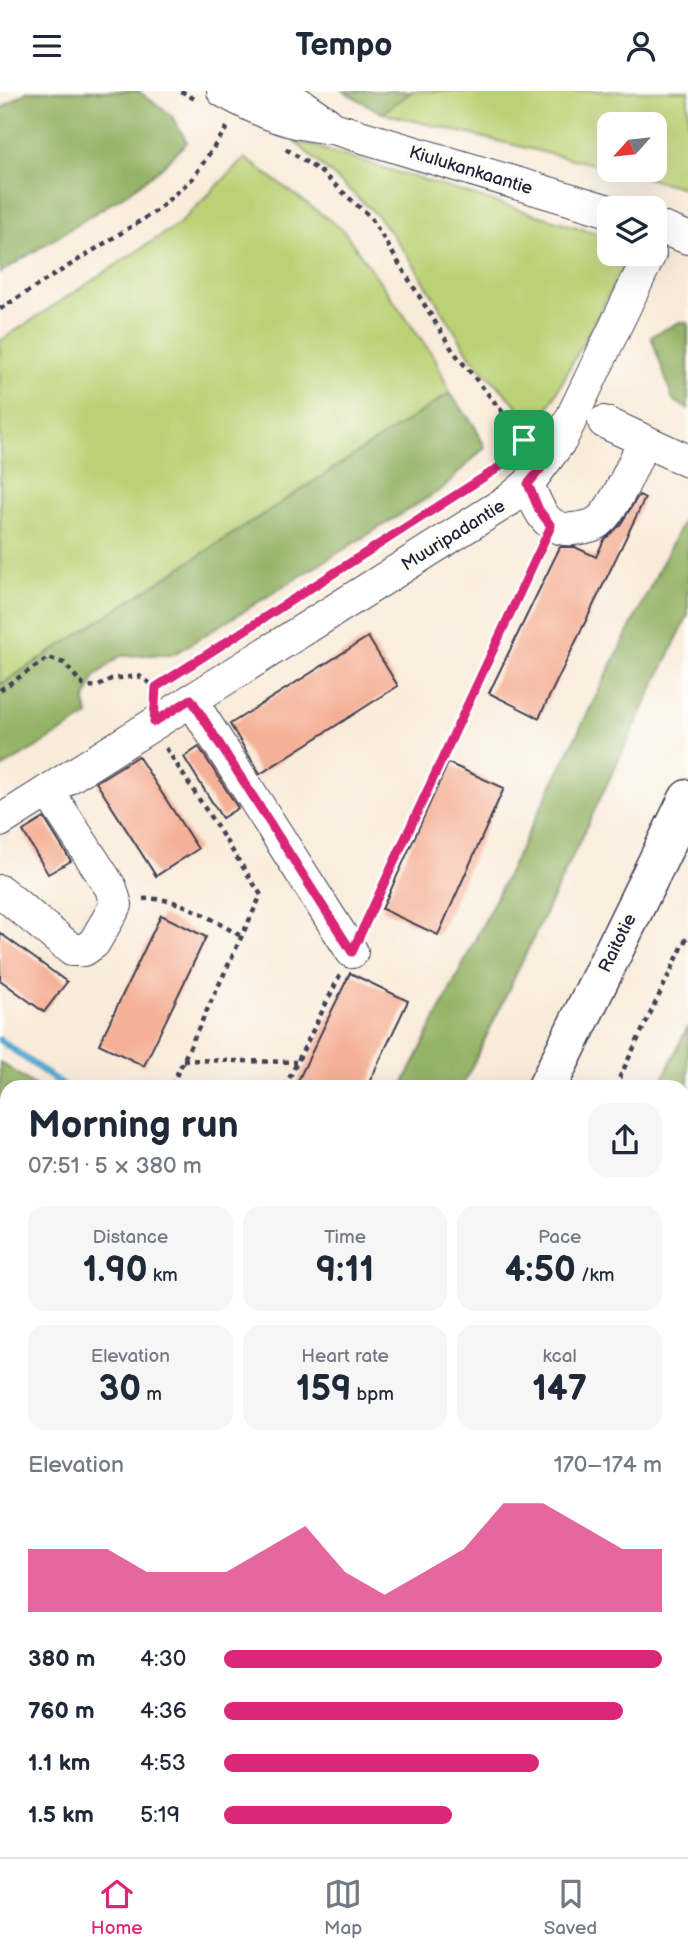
<!DOCTYPE html>
<html lang="en">
<head>
<meta charset="utf-8">
<style>
	:root { --surface:#fff; --page:#f6f6f7; --text:#1f2937; --muted:#747a83; --line:#e0e1e3; --accent:#db2777 }
	body { margin:0; font-family:"Balsamiq Sans",sans-serif; background:var(--page); color:var(--text); height:100vh; display:flex; flex-direction:column; font-size:26px; white-space:nowrap }
	* { box-sizing:border-box; margin:0 }
	p { font-size:23px; color:var(--muted) }
	.icon { flex:none; width:38px; height:38px; fill:none; stroke:currentColor; stroke-width:2; stroke-linecap:round; stroke-linejoin:round }
	.map { position:relative; flex:1; overflow:hidden }
	.side { position:absolute; left:0px; top:989px; width:690px; height:779px; display:flex; flex-direction:column; background:var(--surface); border-radius:21px 21px 0 0; box-shadow:0 7px 28px #0002 }
	.side>* { flex:none }
	.needle { width:46px; rotate:243deg }
	.fabs { position:absolute; left:597px; top:21px; display:grid; gap:14px }
	.fabs a { display:grid; place-items:center; width:70px; height:70px; border-radius:14px; background:var(--surface); box-shadow:0 7px 28px #0002; font-size:35px }
	.pin { position:absolute; display:grid; place-items:center; width:60px; height:60px; color:#fff; margin:-30px; border-radius:14px; box-shadow:0 4px 10px #0006 }
	.round { display:grid; place-items:center; flex:none; width:74px; height:74px; border-radius:21px; background:var(--page) }
	.overview { display:flex; align-items:center; justify-content:space-between; height:119px; padding:0 28px }
	h1 { font-size:38px; font-weight:800; line-height:52px }
	.stats { display:grid; grid-template-columns:repeat(3,1fr); gap:10px; height:119px; padding:7px 28px }
	.stats div { display:grid; align-content:center; border-radius:18px; background:var(--page); text-align:center }
	.stats b { font-size:35px; font-weight:800 }
	.stats small { font-size:19px; font-weight:400 }
	.stats p { font-size:19px }
	.chart { height:196px; padding:14px 28px }
	.chart p { display:flex; justify-content:space-between }
	.chart svg { width:100%; height:126px; margin-top:7px; fill:var(--accent); opacity:.7 }
	ul { padding:0 28px; list-style:none; font-size:23px }
	li { display:grid; grid-template-columns:112px 84px 1fr; align-items:center; height:52px }
	li i { height:18px; border-radius:9px; background:var(--accent) }
	header { display:flex; justify-content:space-between; align-items:center; height:91px; padding:0 28px; background:var(--surface); font-size:32px; font-weight:800 }
	.dock { display:flex; justify-content:space-around; align-items:center; height:98px; border-top:2px solid var(--line); background:var(--surface); font-size:19px; color:var(--muted) }
	.dock a { display:grid; justify-items:center; gap:4px }
	.dock .on { color:var(--accent) }
	.map>svg:first-child { display:block }
	.green { fill:#bbd175; stroke:#6e7a58; stroke-width:2 }
	.forest { fill:#94b366; stroke:#5b6a50; stroke-width:2 }
	.lines { fill:none; stroke-linecap:round; stroke-linejoin:round }
	.stream { stroke:#54a8d0; stroke-width:7 }
	.building { fill:#f5b197 }
	.minor-casing { stroke:#424053; stroke-width:34 }
	.major-casing { stroke:#424053; stroke-width:41 }
	.path { stroke:#424053; stroke-width:4.5; stroke-dasharray:5 5; stroke-linecap:butt }
	.minor { stroke:#fff; stroke-width:32 }
	.major { stroke:#fff; stroke-width:38 }
	.route-casing { stroke:#fff; stroke-width:14 }
	.route { stroke:#db2777; stroke-width:9 }
	.labels { text-anchor:middle; stroke-width:7; stroke-linejoin:round; paint-order:stroke }
	.street-label { font-size:18px; fill:#22223b; stroke:#fdfcf7 }
</style>
</head>
<body>
<header><svg class="icon" aria-label="menu" viewBox="0 0 24 24"><path d="M4 6h16M4 12h16M4 18h16"/></svg>Tempo<svg class="icon" aria-label="person" viewBox="0 0 24 24"><circle cx="12" cy="8" r="4"/><path d="M4 21q1-7 8-7t8 7"/></svg></header>
<div class="map">
<svg width="688" height="1766" viewBox="0 0 688 1766">
	<rect width="100%" height="100%" fill="#fdfcf7"/>
	<filter id="ink" filterUnits="userSpaceOnUse"><feTurbulence type="fractalNoise" baseFrequency=".0143" numOctaves="2"/><feDisplacementMap in="SourceGraphic" scale="14" xChannelSelector="R" yChannelSelector="G"/><feConvolveMatrix kernelMatrix="1 2 1 2 8 2 1 2 1" color-interpolation-filters="sRGB"/></filter>
	<filter id="wash" filterUnits="userSpaceOnUse"><feTurbulence type="fractalNoise" baseFrequency=".00686" numOctaves="4" result="noise"/><feDisplacementMap in="SourceGraphic" scale="28" xChannelSelector="R" yChannelSelector="G"/><feGaussianBlur stdDeviation="1.57" result="paint"/><feColorMatrix in="noise" values="0 0 0 0 0 0 0 0 0 0 0 0 0 0 0 0 0 1.4 0 .05"/><feComposite in="paint" operator="in"/></filter>
	<g filter="url(#wash)">
		<rect width="100%" height="100%" fill="#f9ebd9"/>
		<!-- green -->
		<g class="green">
			<polygon points="413,0 688,0 688,98 615,79 654,79 654,33 609,33 609,77 382,22"/>
			<polygon points="293,49 609,146 609,163 621,163 625,173 538,336 472,268 411,169 376,123"/>
			<polygon points="245,67 343,139 436,269 450,302 0,594 0,250 180,132"/>
		</g>
		<!-- forest -->
		<g class="forest">
			<polygon points="28,0 138,0 171,24 187,51 162,76 132,99 0,182 0,18"/>
			<polygon points="343,0 413,0 382,22"/>
			<polygon points="680,231 688,232 688,318 673,309 651,245"/>
			<polygon points="450,302 474,334 485,356 442,398 174,563 120,565 95,585 85,610 88,625 0,678 0,594"/>
			<polygon points="688,420 688,524 462,996 402,996"/>
			<polygon points="688,935 688,1173 683,1176 682,996 659,996"/>
			<polygon points="0,971 37,996 7,996 7,1058 0,1055"/>
			<polygon points="0,1150 7,1157 7,1349 0,1345"/>
			<polygon points="688,1228 688,1564 682,1560 682,1231"/>
			<polygon points="0,1480 7,1487 7,1760 101,1761 99,1766 0,1766"/>
			<polygon points="683,1679 688,1684 688,1766 648,1766 640,1761 682,1760"/>
			<polygon points="254,1761 488,1760 497,1766 243,1766"/>
		</g>
		<g class="lines">
			<!-- stream -->
			<g class="stream">
				<polyline points="0,949 65,996"/>
				<polyline points="1,1385 7,1387"/>
				<polyline points="113,1766 115,1760"/>
			</g>
		</g>
		<g id="blocks">
			<!-- building -->
			<g class="building">
				<polygon points="639,404 645,407 539,627 489,602 560,456 575,456 596,466 604,449 620,434"/>
				<polygon points="368,546 398,595 260,683 230,633"/>
				<polygon points="199,656 238,717 222,727 184,666"/>
				<polygon points="138,665 198,758 156,785 96,691"/>
				<polygon points="448,672 504,697 438,844 382,818"/>
				<polygon points="44,727 71,770 48,783 23,740"/>
				<polygon points="161,824 206,846 144,975 99,953"/>
				<polygon points="0,842 67,891 44,921 0,889"/>
				<polygon points="350,882 408,910 367,996 295,996"/>
			</g>
		</g>
	</g>
	<g filter="url(#ink)">
		<use href="#blocks" fill-opacity="0" stroke="#424053" stroke-width="2"/>
		<g class="lines">
			<!-- minor casing -->
			<g class="minor-casing">
				<g id="minor">
					<path d="M 223,0 C 263,22 288,33 333,37 L 609,120"/>
					<polyline points="276,0 300,13 327,32"/>
					<polyline points="654,134 688,147"/>
					<polyline points="604,331 688,370"/>
					<path d="M 528,393 C 537,415 545,441 573,438 C 582,437 592,436 599,430 C 616,417 634,370 644,350"/>
					<polyline points="191,609 352,861"/>
					<polyline points="0,730 509,409 528,393 561,349 650,163"/>
					<polyline points="0,800 72,859 84,859 94,852 116,814 111,797 48,700"/>
					<polyline points="0,1422 7,1426"/>
				</g>
			</g>
			<!-- major casing -->
			<g class="major-casing">
				<g id="major">
					<polyline points="547,996 688,708"/>
					<polyline points="550,1760 559,1766"/>
					<polyline points="153,1766 156,1760"/>
				</g>
			</g>
			<!-- path -->
			<g class="path">
				<polyline points="181,0 198,10"/>
				<polyline points="286,58 321,81 371,127 453,260 527,351"/>
				<polyline points="0,218 156,120 193,87 230,32"/>
				<polyline points="180,580 495,379 515,360"/>
				<polyline points="0,599 48,567 64,572 83,594 97,596 111,588 139,585 156,596"/>
				<polyline points="166,657 261,804 171,996"/>
				<path d="M 143,808 C 180,805 210,828 241,845"/>
				<polyline points="366,832 541,456"/>
				<polyline points="183,969 296,971"/>
				<polyline points="285,996 340,884"/>
				<polyline points="615,996 688,844"/>
				<polyline points="0,1105 7,1111"/>
				<polyline points="682,1206 688,1203"/>
				<polyline points="682,1589 688,1593"/>
			</g>
			<!-- minor -->
			<use href="#minor" class="minor"/>
			<!-- major -->
			<use href="#major" class="major"/>
		</g>
	</g>
	<g class="lines" filter="url(#ink)">
		<!-- route casing -->
		<g class="route-casing">
			<polygon id="route" points="524,349 548,369 528,393 539,419 551,435 352,861 191,608 154,631 156,596 495,379 509,368"/>
		</g>
		<!-- route -->
		<use href="#route" class="route"/>
	</g>
	<g class="labels">
		<!-- street labels -->
		<g class="street-label">
			<text transform="translate(471 79) rotate(17)" y="6">Kiulukankaantie</text>
			<text transform="translate(453 444) rotate(-32)" y="6">Muuripadantie</text>
			<text transform="translate(617 852) rotate(-64)" y="6">Raitotie</text>
		</g>
	</g>
</svg>
<div class="fabs">
<a><svg class="needle" viewBox="-14 -14 28 28"><path d="M0-13l5 13h-10z" fill="#e53935"/><path d="M0 13l5-13h-10z" fill="#747a83"/></svg></a>
<a><svg class="icon" aria-label="layers" viewBox="0 0 24 24"><path d="M12 4l9 5-9 5-9-5zM3 14l9 5 9-5"/></svg></a>
</div>
<div class="pin" style="left:524px;top:349px;background:#1e9e55"><svg class="icon" aria-label="arrive" viewBox="0 0 24 24"><path d="M6 21V4h12l-3 4 3 4H6"/></svg></div>
<section class="side">
<div class="overview"><div><h1>Morning run</h1><p>07:51 · 5 × 380 m</p></div><a class="round"><svg class="icon" aria-label="share" viewBox="0 0 24 24"><path d="M12 15V3M7 8l5-5 5 5M5 13v7h14v-7"/></svg></a></div>
<div class="stats">
<div><p>Distance</p><b>1.90<small> km</small></b></div>
<div><p>Time</p><b>9:11</b></div>
<div><p>Pace</p><b>4:50<small> /km</small></b></div>
</div>
<div class="stats">
<div><p>Elevation</p><b>30<small> m</small></b></div>
<div><p>Heart rate</p><b>159<small> bpm</small></b></div>
<div><p>kcal</p><b>147</b></div>
</div>
<div class="chart"><p><span>Elevation</span>170–174 m</p>
<svg viewBox="0 0 160 44" preserveAspectRatio="none"><path d="M0 44V22L10 22L20 22L30 30L40 30L50 30L60 22L70 14L80 30L90 38L100 30L110 22L120 6L130 6L140 14L150 22L160 22V44z"/></svg>
</div>
<ul>
<li><b>380 m</b>4:30<i style="width:100%"></i></li>
<li><b>760 m</b>4:36<i style="width:91%"></i></li>
<li><b>1.1 km</b>4:53<i style="width:72%"></i></li>
<li><b>1.5 km</b>5:19<i style="width:52%"></i></li>
</ul>
</section>
</div>
<nav class="dock">
<a class="on"><svg class="icon" aria-label="home" viewBox="0 0 24 24"><path d="M3 11l9-7 9 7M6 9v11h12V9"/></svg>Home</a>
<a><svg class="icon" aria-label="map" viewBox="0 0 24 24"><path d="M3 6l6-2 6 2 6-2v14l-6 2-6-2-6 2zM9 4v14M15 6v14"/></svg>Map</a>
<a><svg class="icon" aria-label="saved" viewBox="0 0 24 24"><path d="M7 4h10v16l-5-4-5 4z"/></svg>Saved</a>
</nav>
</body>
</html>
